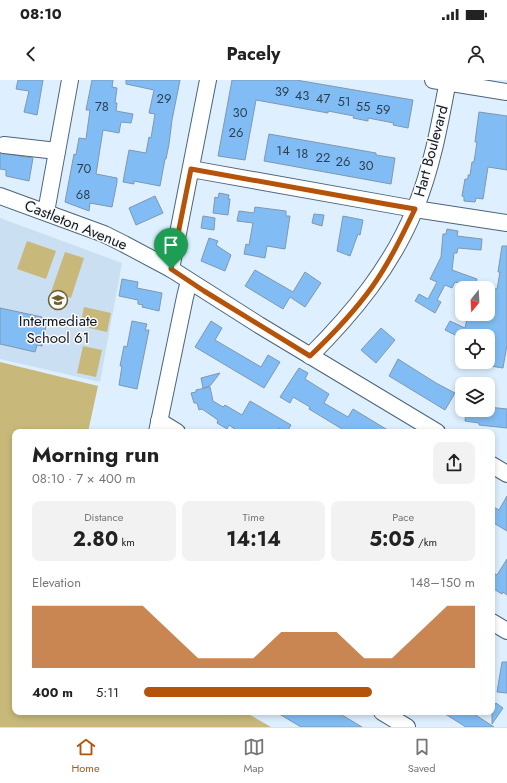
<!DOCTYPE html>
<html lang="en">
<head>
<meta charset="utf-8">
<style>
	:root { --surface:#fff; --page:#f2f2f2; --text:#222; --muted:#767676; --line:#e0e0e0; --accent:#b45309 }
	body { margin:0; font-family:Jost,sans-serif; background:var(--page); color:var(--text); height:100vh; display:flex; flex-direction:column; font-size:15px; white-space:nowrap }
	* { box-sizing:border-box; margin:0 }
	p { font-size:13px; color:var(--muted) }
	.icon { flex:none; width:22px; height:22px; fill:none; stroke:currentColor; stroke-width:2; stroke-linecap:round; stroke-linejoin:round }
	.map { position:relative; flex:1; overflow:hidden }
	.details { position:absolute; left:12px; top:349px; width:483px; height:286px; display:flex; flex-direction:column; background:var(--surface); border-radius:8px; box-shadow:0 2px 6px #0003 }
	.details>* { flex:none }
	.needle { width:26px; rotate:198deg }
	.tools { position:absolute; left:455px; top:201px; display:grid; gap:8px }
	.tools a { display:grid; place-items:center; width:40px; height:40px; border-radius:8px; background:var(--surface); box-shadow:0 2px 6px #0003; font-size:20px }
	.pin { position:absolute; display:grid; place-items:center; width:34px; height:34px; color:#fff; margin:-41px -17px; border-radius:50% 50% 50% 0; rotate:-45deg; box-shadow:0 0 4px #0007 }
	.pin .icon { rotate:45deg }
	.round { display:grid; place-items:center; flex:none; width:42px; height:42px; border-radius:8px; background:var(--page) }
	.summary { display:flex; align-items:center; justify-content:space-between; height:68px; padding:0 20px }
	h1 { font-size:22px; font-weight:700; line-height:30px }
	.metrics { display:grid; grid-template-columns:repeat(3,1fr); gap:6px; height:68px; padding:4px 20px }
	.metrics div { display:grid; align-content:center; border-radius:8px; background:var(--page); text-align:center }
	.metrics b { font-size:20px; font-weight:700 }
	.metrics small { font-size:11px; font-weight:400 }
	.metrics p { font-size:11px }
	.chart { height:112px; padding:8px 20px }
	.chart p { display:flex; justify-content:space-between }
	.chart svg { width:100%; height:72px; margin-top:4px; fill:var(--accent); opacity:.7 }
	ul { padding:0 20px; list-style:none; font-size:13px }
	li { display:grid; grid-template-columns:64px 48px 1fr; align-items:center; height:30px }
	li i { height:10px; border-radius:5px; background:var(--accent) }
	.status { display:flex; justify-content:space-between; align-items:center; height:28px; padding:0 20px; background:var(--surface); direction:ltr }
	.status svg { height:11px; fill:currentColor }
	header { display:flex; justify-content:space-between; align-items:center; height:52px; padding:0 20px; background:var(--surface); font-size:18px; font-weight:700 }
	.menu { display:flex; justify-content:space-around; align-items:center; height:56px; border-top:1px solid var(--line); background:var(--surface); font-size:11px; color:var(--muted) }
	.menu a { display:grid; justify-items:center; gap:2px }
	.menu .on { color:var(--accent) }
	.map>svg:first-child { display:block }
	.built { fill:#cbdff2 }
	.green { fill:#c8b97a }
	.building { fill:#81bdf4; stroke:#7e98b0 }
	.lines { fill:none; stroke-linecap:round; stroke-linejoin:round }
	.minor-casing { stroke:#4c647b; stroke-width:18 }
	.minor { stroke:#fff; stroke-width:16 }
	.route-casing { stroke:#fff; stroke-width:8 }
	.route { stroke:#b45309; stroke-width:5 }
	.labels { text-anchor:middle; stroke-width:3; stroke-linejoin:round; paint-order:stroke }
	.number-label { font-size:13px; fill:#2b4055 }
	.street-label { font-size:15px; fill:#0e1720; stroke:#f9f9f9 }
	.poi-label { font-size:15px; fill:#0e1720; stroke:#f9f9f9 }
</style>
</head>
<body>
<div class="status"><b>08:10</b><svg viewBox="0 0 49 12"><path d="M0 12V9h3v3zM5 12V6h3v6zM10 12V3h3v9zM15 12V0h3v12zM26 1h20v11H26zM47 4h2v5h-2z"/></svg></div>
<header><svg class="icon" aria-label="back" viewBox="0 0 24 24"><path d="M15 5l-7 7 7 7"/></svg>Pacely<svg class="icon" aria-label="person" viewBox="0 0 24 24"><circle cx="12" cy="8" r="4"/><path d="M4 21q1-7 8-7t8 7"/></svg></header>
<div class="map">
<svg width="507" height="647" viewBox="0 0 507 647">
	<rect width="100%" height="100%" fill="#deefff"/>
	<!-- built -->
	<polygon class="built" points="0,138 122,183 100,302 0,279"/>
	<!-- green -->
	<g class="green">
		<polygon points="27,161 56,171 46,199 17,189"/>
		<polygon points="65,172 84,178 71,218 51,212"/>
		<polygon points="84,227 111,233 107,252 80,246"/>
		<polygon points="83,266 102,270 96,297 77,293"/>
		<polygon points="0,282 98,306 88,352 15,352 15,632 245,632 271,647 0,647"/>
	</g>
	<!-- building -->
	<g class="building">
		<polygon points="18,0 43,0 37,35 24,32 29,11 16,9"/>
		<polygon points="92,0 113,0 112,7 117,8 115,23 117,23 116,31 133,34 131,43 121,42 119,53 103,50 96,94 117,98 117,102 112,127 90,123 89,131 65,122 74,74 76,75 79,58 86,59 90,30 86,30"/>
		<polygon points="126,0 180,0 172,40 169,64 166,79 165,79 160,106 134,101 134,104 123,102 129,70 146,73 149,57 151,58 155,34 149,33 154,10 126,4"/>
		<polygon points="232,0 296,0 413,20 408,48 393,45 394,43 368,38 368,41 353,38 354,36 328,31 328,33 256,20 245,80 218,76"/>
		<polygon points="479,32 507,36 507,90 488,87 483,119 476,118 475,122 464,121 464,117 462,116 465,99 468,99 468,95 470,95 472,82 474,82 477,62 475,62"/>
		<polygon points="269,54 376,73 376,75 395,78 391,104 264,81"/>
		<polygon points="0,73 33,78 29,101 6,96 6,90 0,89"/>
		<polygon points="219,113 229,115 228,119 230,119 228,135 213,133 215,117 218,118"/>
		<polygon points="155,116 163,133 136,145 129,128"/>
		<polygon points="255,127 286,131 286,136 290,136 285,169 267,166 265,178 244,174 246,164 249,165 253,143 237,141 239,131 254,133"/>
		<polygon points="314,134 324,135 322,146 312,143"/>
		<polygon points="203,136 215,138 214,150 201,148"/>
		<polygon points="343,136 363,140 360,155 358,154 350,176 337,171"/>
		<polygon points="447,149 458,151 457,156 482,159 481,170 458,168 457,173 454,173 452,190 477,199 474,208 455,202 452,208 445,205 437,220 441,222 435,233 415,221 419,214 428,219 437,202 430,199 441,177 443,154 446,154"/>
		<polygon points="209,158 218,161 216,165 231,175 225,191 201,181"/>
		<polygon points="502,166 507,166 507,265 503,288 490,286 495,256 475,253 481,256 457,256 445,250 450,241 465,248 468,234 488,234 488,208 497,209 500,192 498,192"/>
		<polygon points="255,190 293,212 305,192 321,203 305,227 290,217 283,229 245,206"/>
		<polygon points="122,199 138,202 137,208 162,213 159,231 142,227 143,225 138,224 138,220 119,216"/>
		<polygon points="0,228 42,237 42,239 47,240 42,266 37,265 35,272 0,264"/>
		<polygon points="132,241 147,244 145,250 149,250 137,309 119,305 122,286 120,286 124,266 127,267"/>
		<polygon points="211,241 222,248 215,260 261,287 268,275 280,282 264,308 195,267"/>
		<polygon points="381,248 395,260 376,283 361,270"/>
		<polygon points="398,279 436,303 455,313 445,330 389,296"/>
		<polygon points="299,288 308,293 305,299 329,314 324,323 348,337 353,329 391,352 347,352 309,329 310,327 293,317 290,323 280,317"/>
		<polygon points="220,293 210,306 203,308 201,298"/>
		<polygon points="210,307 213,321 223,327 225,325 242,335 250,321 291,345 287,352 278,348 276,352 239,352 229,345 227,349 217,343 218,340 202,329 199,330 197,323 194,323 191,313 196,312 196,310"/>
		<polygon points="488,327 507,329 507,348 479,345 479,343 465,341 466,330 488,330"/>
		<polygon points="507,416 507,451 492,442 492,426 499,430"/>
		<polygon points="507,479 507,515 503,512 502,514 492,508 492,492 497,495"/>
		<polygon points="502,582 507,582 507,613 497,612"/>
		<polygon points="496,623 503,628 492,644 492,628"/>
		<polygon points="276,632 337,632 362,647 301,647"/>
		<polygon points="442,632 471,632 494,647 466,647"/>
	</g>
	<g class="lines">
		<!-- minor casing -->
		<g class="minor-casing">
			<g id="minor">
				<polyline points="433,0 507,12"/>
				<polyline points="4,65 57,71"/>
				<polyline points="191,89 415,129 507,143"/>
				<polyline points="0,116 104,154 124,164 171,189 259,245 437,352"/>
				<polyline points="46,132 70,0"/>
				<polyline points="171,189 208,0"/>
				<path d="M 310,276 C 353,233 392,186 415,129 C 432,88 440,43 448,0"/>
				<polyline points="159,341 177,352"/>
				<polyline points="157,352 185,217 189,201"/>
				<polyline points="492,385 507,394"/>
				<polyline points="492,542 507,551"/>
				<polyline points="382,632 407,647"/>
			</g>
		</g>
		<!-- minor -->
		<use href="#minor" class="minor"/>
	</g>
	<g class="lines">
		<!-- route casing -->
		<g class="route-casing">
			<path id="route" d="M 191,89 L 386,124 L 415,129 C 402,156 389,183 372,207 C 354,232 332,255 310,276 L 204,211 L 171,189 Z"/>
		</g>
		<!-- route -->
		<use href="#route" class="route"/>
	</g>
	<!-- icons -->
	<defs>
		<g id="school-ring" transform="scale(1)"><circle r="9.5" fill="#f9f9f9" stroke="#6c602d" stroke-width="1.5"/><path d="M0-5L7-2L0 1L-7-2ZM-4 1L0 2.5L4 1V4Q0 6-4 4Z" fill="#6c602d"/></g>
	</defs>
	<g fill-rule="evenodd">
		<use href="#school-ring" x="58" y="220"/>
	</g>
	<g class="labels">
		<!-- number labels -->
		<g class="number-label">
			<text x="282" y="16">39</text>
			<text x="302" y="20">43</text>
			<text x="164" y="23">29</text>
			<text x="323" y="23">47</text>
			<text x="344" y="26">51</text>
			<text x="102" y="31">78</text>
			<text x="363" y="31">55</text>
			<text x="383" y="34">59</text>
			<text x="240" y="37">30</text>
			<text x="236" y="57">26</text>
			<text x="283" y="75">14</text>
			<text x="302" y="78">18</text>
			<text x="323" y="82">22</text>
			<text x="343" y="86">26</text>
			<text x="366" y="90">30</text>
			<text x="84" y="93">70</text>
			<text x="83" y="119">68</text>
		</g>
		<!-- street labels -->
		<g class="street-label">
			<text transform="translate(431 71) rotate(-75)" y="5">Hart Boulevard</text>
			<text transform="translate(76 145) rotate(22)" y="5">Castleton Avenue</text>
		</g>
		<!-- poi labels -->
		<g class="poi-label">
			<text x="58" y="246">Intermediate<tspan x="58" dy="17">School 61</tspan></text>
		</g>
	</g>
</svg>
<div class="tools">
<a><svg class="needle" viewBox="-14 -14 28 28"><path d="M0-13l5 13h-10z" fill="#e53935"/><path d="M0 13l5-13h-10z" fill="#767676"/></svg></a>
<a><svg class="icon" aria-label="locate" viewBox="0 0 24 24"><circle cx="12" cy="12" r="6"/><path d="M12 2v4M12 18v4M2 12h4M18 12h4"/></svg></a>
<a><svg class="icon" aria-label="layers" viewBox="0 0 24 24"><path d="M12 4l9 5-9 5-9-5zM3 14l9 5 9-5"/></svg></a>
</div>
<div class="pin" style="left:171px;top:189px;background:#1e9e55"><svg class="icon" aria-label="arrive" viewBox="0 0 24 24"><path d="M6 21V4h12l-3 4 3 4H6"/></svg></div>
<section class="details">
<div class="summary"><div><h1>Morning run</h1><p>08:10 · 7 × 400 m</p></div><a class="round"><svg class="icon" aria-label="share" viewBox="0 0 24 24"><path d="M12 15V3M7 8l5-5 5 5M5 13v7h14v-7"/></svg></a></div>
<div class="metrics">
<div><p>Distance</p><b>2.80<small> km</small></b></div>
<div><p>Time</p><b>14:14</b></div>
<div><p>Pace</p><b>5:05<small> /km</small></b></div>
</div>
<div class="chart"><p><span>Elevation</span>148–150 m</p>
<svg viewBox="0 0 160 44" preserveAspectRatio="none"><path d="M0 44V6L10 6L20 6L30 6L40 6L50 22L60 38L70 38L80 38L90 22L100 22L110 22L120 38L130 38L140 22L150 6L160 6V44z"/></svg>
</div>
<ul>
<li><b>400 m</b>5:11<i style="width:69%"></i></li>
</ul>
</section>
</div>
<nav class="menu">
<a class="on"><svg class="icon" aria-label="home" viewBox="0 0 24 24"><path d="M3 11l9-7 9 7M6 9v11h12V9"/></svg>Home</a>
<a><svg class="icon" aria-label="map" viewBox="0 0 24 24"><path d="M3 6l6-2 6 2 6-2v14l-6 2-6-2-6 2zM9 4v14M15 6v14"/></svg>Map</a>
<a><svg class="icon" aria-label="saved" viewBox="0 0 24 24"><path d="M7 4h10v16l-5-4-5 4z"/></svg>Saved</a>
</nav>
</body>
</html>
